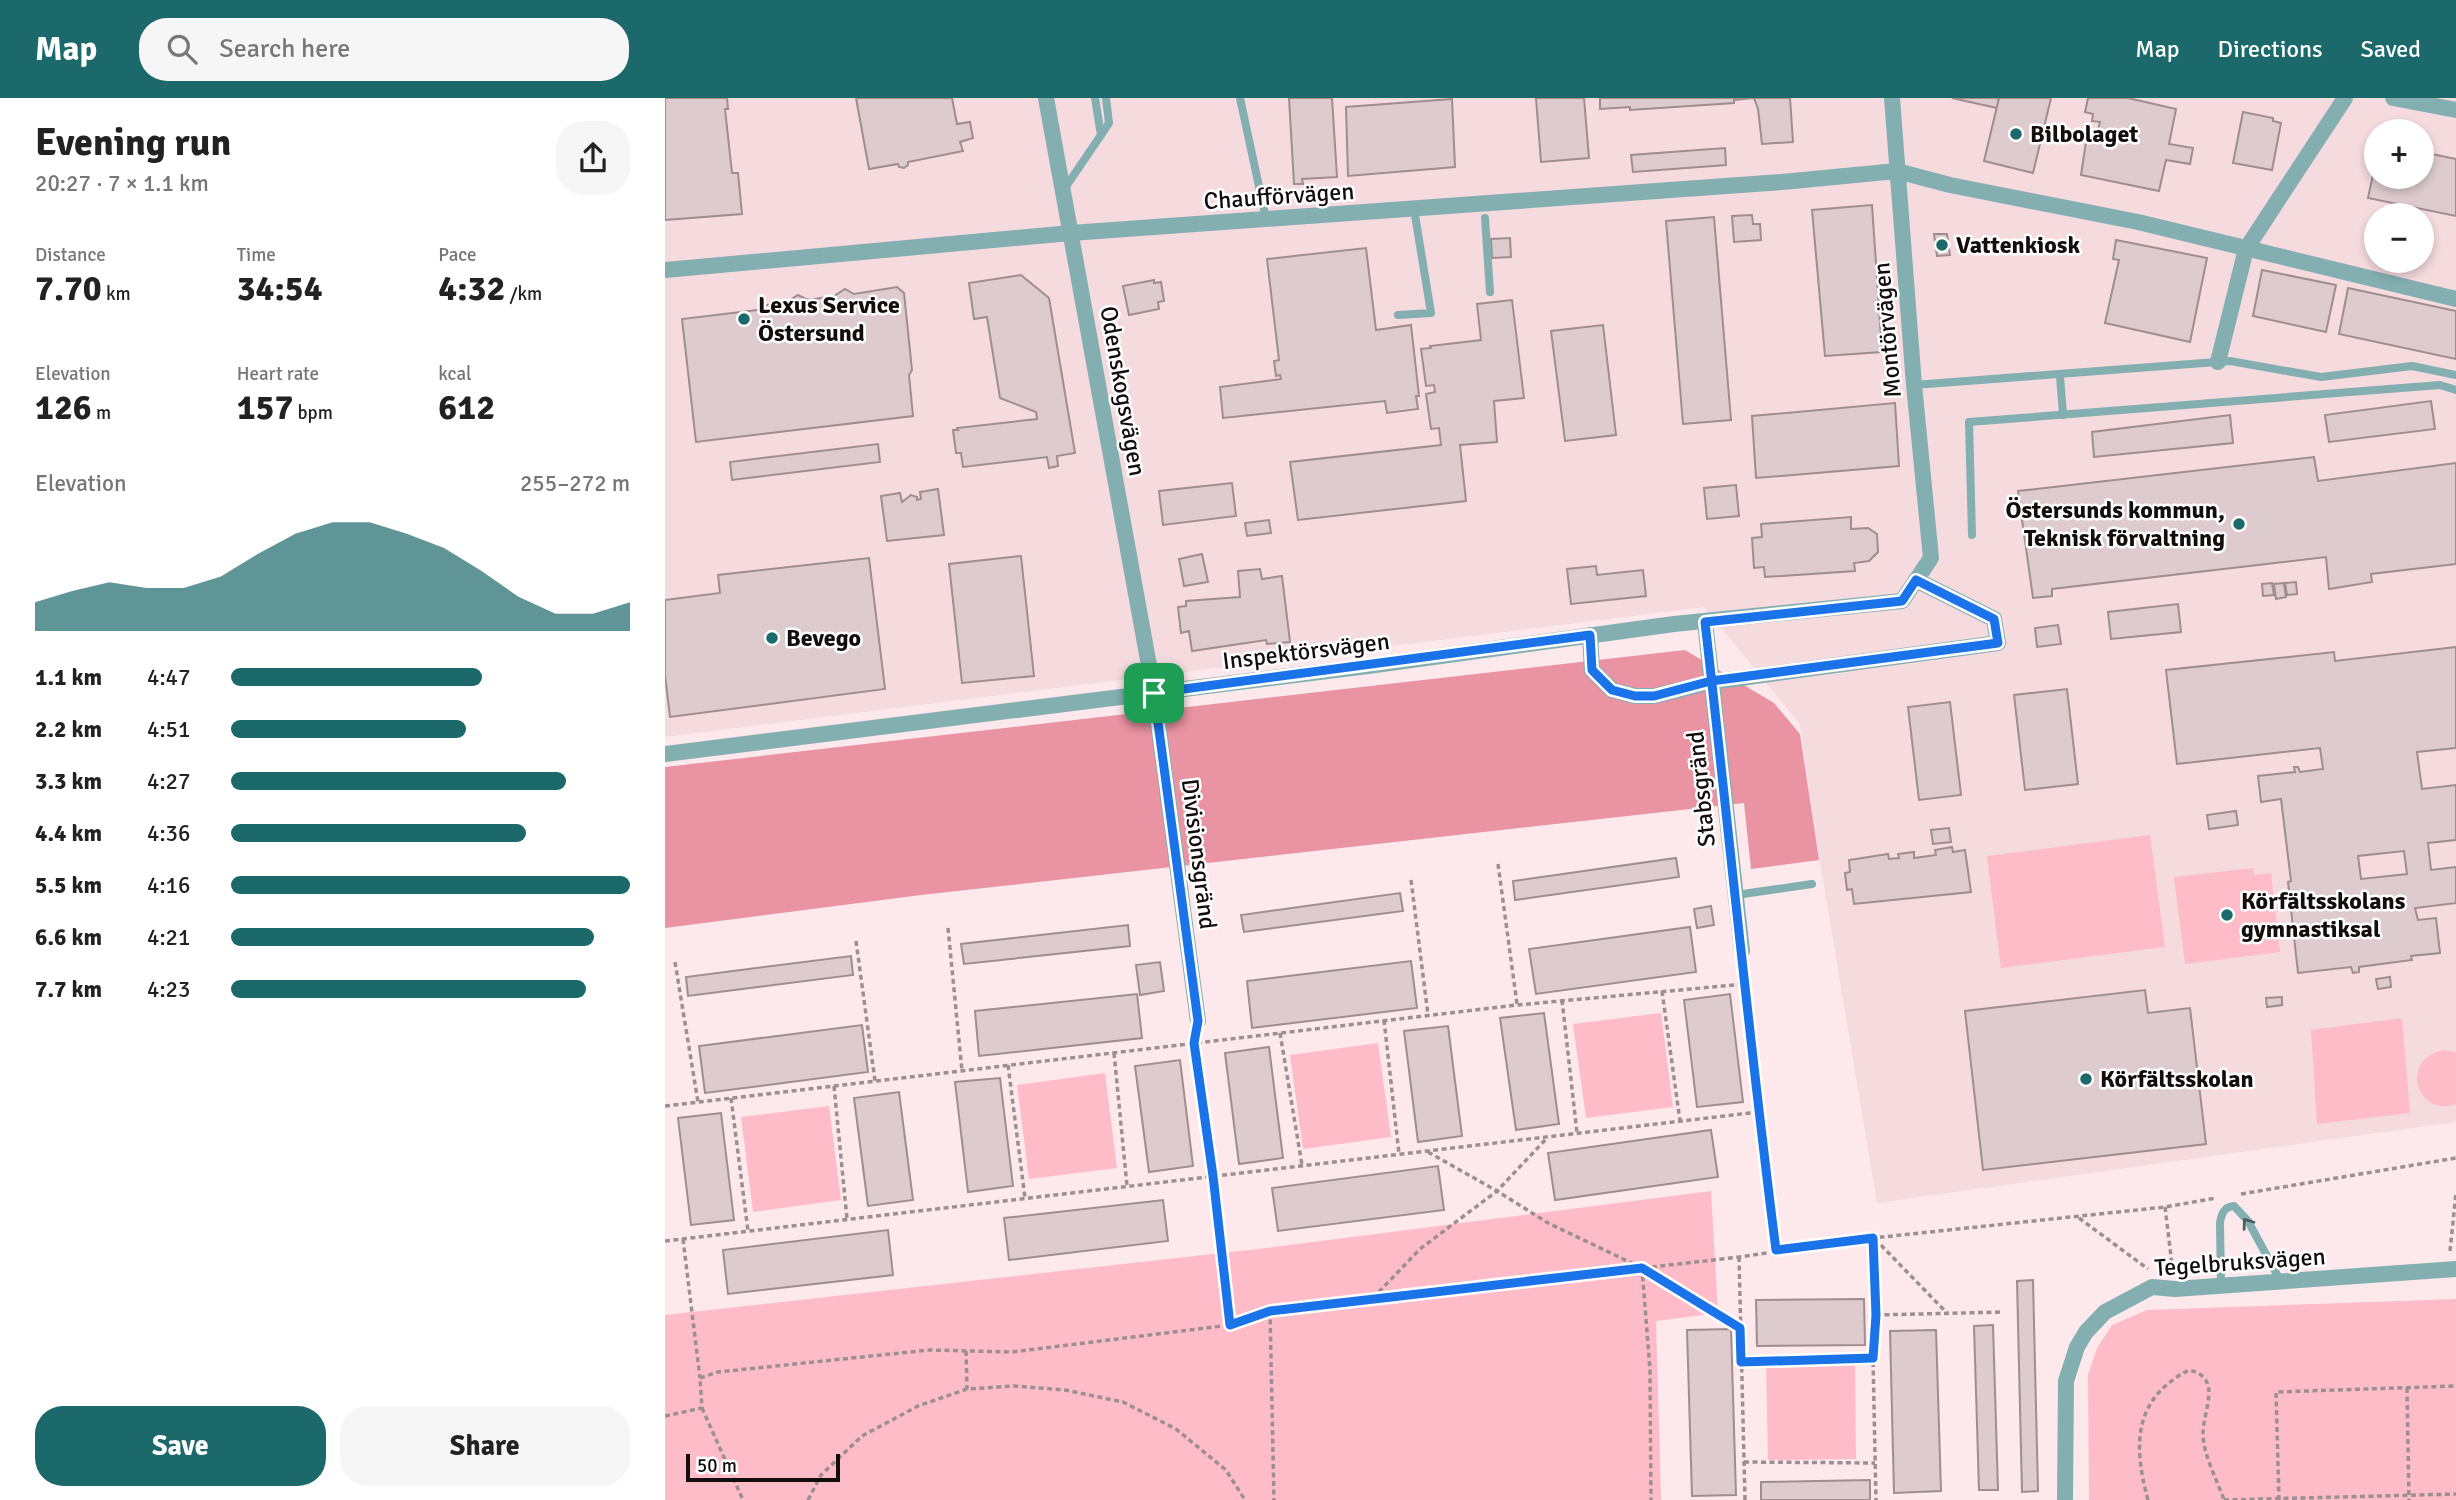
<!DOCTYPE html>
<html lang="en">
<head>
<meta charset="utf-8">
<style>
	:root { --surface:#fff; --page:#f6f6f6; --text:#222; --muted:#767676; --accent:#1c696c }
	body { margin:0; font-family:Signika,sans-serif; background:var(--page); color:var(--text); height:100vh; display:flex; flex-direction:column; font-size:26px; white-space:nowrap }
	* { box-sizing:border-box; margin:0 }
	p { font-size:23px; color:var(--muted) }
	.icon { flex:none; width:38px; height:38px; fill:none; stroke:currentColor; stroke-width:2; stroke-linecap:round; stroke-linejoin:round }
	.map { position:relative; flex:1; overflow:hidden }
	.sheet { display:flex; flex-direction:column; background:var(--surface); width:665px }
	.sheet>* { flex:none }
	.controls { position:absolute; left:1699px; top:21px; display:grid; gap:14px }
	.controls a { display:grid; place-items:center; width:70px; height:70px; border-radius:50%; background:var(--surface); box-shadow:0 4px 10px #0003; font-size:35px }
	.scale { position:absolute; left:21px; bottom:18px; width:154px; box-sizing:border-box; padding-left:7px; border:4px solid #130d0e; border-top:0; font-size:19px; line-height:24px; white-space:nowrap; color:#130d0e; -webkit-text-stroke:5px #fff; paint-order:stroke }
	.pin { position:absolute; display:grid; place-items:center; width:60px; height:60px; color:#fff; margin:-30px; border-radius:14px; box-shadow:0 4px 10px #0006 }
	.round { display:grid; place-items:center; flex:none; width:74px; height:74px; border-radius:28px; background:var(--page) }
	.head { display:flex; align-items:center; justify-content:space-between; height:119px; padding:0 35px }
	h1 { font-size:38px; font-weight:700; line-height:52px }
	.figures { display:grid; grid-template-columns:repeat(3,1fr); gap:10px; height:119px; padding:7px 35px }
	.figures div { display:grid; align-content:center }
	.figures b { font-size:35px; font-weight:700 }
	.figures small { font-size:19px; font-weight:400 }
	.figures p { font-size:19px }
	.chart { height:196px; padding:14px 35px }
	.chart p { display:flex; justify-content:space-between }
	.chart svg { width:100%; height:126px; margin-top:7px; fill:var(--accent); opacity:.7 }
	.action { display:flex; gap:14px; margin-top:auto; padding:14px 35px }
	.action a { flex:1; height:80px; border-radius:28px; background:var(--accent); color:#fff; font-size:28px; font-weight:700; line-height:80px; text-align:center }
	.action a+a { background:var(--page); color:var(--text) }
	ul { padding:0 35px; list-style:none; font-size:23px }
	li { display:grid; grid-template-columns:112px 84px 1fr; align-items:center; height:52px }
	li i { height:18px; border-radius:9px; background:var(--accent) }
	header { display:flex; align-items:center; gap:42px; box-sizing:border-box; height:98px; padding:0 35px; background:var(--accent); color:#fff }
	header strong { font-size:33px }
	nav { display:flex; gap:38px; margin-inline-start:auto; font-size:24px }
	.search { width:490px; height:63px; background:var(--page); display:flex; align-items:center; gap:18px; box-sizing:border-box; padding:0 24px; border-radius:28px; color:var(--muted); font-size:26px }
	main { display:flex; flex:1; min-height:0 }
	.map>svg:first-child { display:block }
	.built { fill:#f5dade; fill-rule:evenodd }
	.green { fill:#fdbcc7 }
	.forest { fill:#e993a3 }
	.building { fill:#decbce; stroke:#9f8d90; stroke-width:2; fill-rule:evenodd }
	.lines { fill:none; stroke-linecap:round; stroke-linejoin:round }
	.path { stroke:#9d8f91; stroke-width:3.5; stroke-dasharray:5 3.5; stroke-linecap:butt }
	.service { stroke:#83afb1; stroke-width:8 }
	.minor { stroke:#83afb1; stroke-width:16 }
	.oneway { stroke:#4b5e60 }
	.route-casing { stroke:#fff; stroke-width:14 }
	.route { stroke:#1a73e8; stroke-width:9 }
	.poi-dot { fill:#1c696c; stroke:#fff; stroke-width:2.5 }
	.labels { text-anchor:middle; stroke-width:5; stroke-linejoin:round; paint-order:stroke }
	.poi-label { font-size:24px; font-weight:bold; fill:#130d0e; stroke:#fff; text-anchor:start }
	.street-label { font-size:24px; fill:#130d0e; stroke:#fff }
</style>
</head>
<body>
<header>
<strong>Map</strong>
<div class="search"><svg class="icon" aria-label="search" viewBox="0 0 24 24"><circle cx="10" cy="10" r="6"/><path d="M15 15l6 6"/></svg>Search here</div>
<nav><a>Map</a><a>Directions</a><a>Saved</a></nav>
</header>
<main>
<section class="sheet">
<div class="head"><div><h1>Evening run</h1><p>20:27 · 7 × 1.1 km</p></div><a class="round"><svg class="icon" aria-label="share" viewBox="0 0 24 24"><path d="M12 15V3M7 8l5-5 5 5M5 13v7h14v-7"/></svg></a></div>
<div class="figures">
<div><p>Distance</p><b>7.70<small> km</small></b></div>
<div><p>Time</p><b>34:54</b></div>
<div><p>Pace</p><b>4:32<small> /km</small></b></div>
</div>
<div class="figures">
<div><p>Elevation</p><b>126<small> m</small></b></div>
<div><p>Heart rate</p><b>157<small> bpm</small></b></div>
<div><p>kcal</p><b>612</b></div>
</div>
<div class="chart"><p><span>Elevation</span>255–272 m</p>
<svg viewBox="0 0 160 44" preserveAspectRatio="none"><path d="M0 44V34L10 30L20 27L30 29L40 29L50 25L60 17L70 10L80 6L90 6L100 10L110 15L120 23L130 32L140 38L150 38L160 34V44z"/></svg>
</div>
<ul>
<li><b>1.1 km</b>4:47<i style="width:63%"></i></li>
<li><b>2.2 km</b>4:51<i style="width:59%"></i></li>
<li><b>3.3 km</b>4:27<i style="width:84%"></i></li>
<li><b>4.4 km</b>4:36<i style="width:74%"></i></li>
<li><b>5.5 km</b>4:16<i style="width:100%"></i></li>
<li><b>6.6 km</b>4:21<i style="width:91%"></i></li>
<li><b>7.7 km</b>4:23<i style="width:89%"></i></li>
</ul>
<div class="action"><a>Save</a><a>Share</a></div>
</section>
<div class="map">
<svg width="1791" height="1402" viewBox="0 0 1791 1402">
	<rect width="100%" height="100%" fill="#fde9ec"/>
	<!-- built -->
	<path class="built" d="M 0,0 L 1791,0 L 1791,1024 L 1212,1105 L 1150,735 L 1135,626 L 1039,509 L 0,639 ZM 1712,33 L 1757,33 L 1757,79 L 1712,79 ZM 1712,117 L 1757,117 L 1757,163 L 1712,163 Z"/>
	<!-- green -->
	<g class="green">
		<polygon points="1485,737 1500,849 1336,870 1322,758"/>
		<polygon points="1588,770 1589,777 1606,775 1615,854 1520,866 1509,779"/>
		<polygon points="996,915 1008,1009 921,1020 908,926"/>
		<polygon points="1737,920 1745,1015 1652,1026 1646,932"/>
		<polygon points="713,945 726,1039 638,1051 625,957"/>
		<path d="M 1780,952 L 1791,954 L 1791,1006 C 1750,1020 1734,959 1780,952 Z"/>
		<polygon points="440,975 452,1070 364,1081 352,987"/>
		<polygon points="164,1008 176,1102 88,1114 76,1019"/>
		<polygon points="1046,1093 1053,1215 991,1223 996,1402 0,1402 0,1217 593,1151"/>
		<polygon points="1791,1201 1791,1402 1424,1402 1423,1277 1432,1250 1447,1227 1482,1212"/>
		<polygon points="1190,1266 1191,1361 1103,1362 1101,1267"/>
	</g>
	<!-- forest -->
	<polygon class="forest" points="1020,552 1109,605 1135,636 1154,762 1086,771 1079,705 256,797 0,830 0,669"/>
	<!-- building -->
	<g class="building">
		<polygon points="0,0 62,0 63,11 60,11 67,75 73,75 77,116 0,122"/>
		<polygon points="191,0 287,0 292,26 305,24 308,40 295,44 298,53 243,64 243,67 239,70 234,69 233,66 204,71"/>
		<polygon points="624,0 667,0 672,79 637,81 638,86 629,86"/>
		<polygon points="871,0 919,0 924,60 876,64"/>
		<polygon points="935,0 1125,0 1128,44 1097,46 1093,11 1089,0 1069,2 1069,5 965,12 965,9 935,11"/>
		<polygon points="1287,0 1334,0 1332,10"/>
		<polygon points="1334,0 1386,0 1368,75 1319,63"/>
		<polygon points="1423,0 1463,0 1511,11 1504,46 1528,50 1525,66 1501,62 1494,93 1416,77 1422,37 1431,39 1435,24 1427,23 1428,16 1420,14"/>
		<polygon points="787,1 790,69 683,78 681,9"/>
		<polygon points="1578,14 1608,20 1608,23 1616,25 1607,72 1568,65"/>
		<polygon points="1060,50 1061,67 968,74 966,57"/>
		<polygon points="1757,54 1791,61 1791,118 1703,100 1712,58 1712,79 1757,79"/>
		<polygon points="1207,107 1217,254 1160,258 1147,112"/>
		<polygon points="1087,117 1088,126 1095,126 1096,142 1069,144 1067,118"/>
		<polygon points="1049,119 1066,322 1018,326 1001,123"/>
		<polygon points="1269,136 1282,136 1285,157 1272,158"/>
		<polygon points="845,140 846,159 827,160 826,141"/>
		<polygon points="1451,142 1542,160 1525,244 1440,225 1454,162 1448,161"/>
		<polygon points="701,150 711,232 746,227 754,298 751,298 753,311 722,315 720,303 558,320 555,289 616,281 615,277 611,278 609,263 614,262 602,161"/>
		<polygon points="1597,172 1671,187 1661,234 1588,218"/>
		<polygon points="356,177 384,200 410,355 392,358 393,368 384,370 382,359 298,369 296,355 291,355 288,332 293,332 292,330 372,321 371,314 335,300 322,219 309,221 304,185"/>
		<polygon points="489,182 489,185 496,184 499,203 493,204 494,211 464,217 458,188"/>
		<polygon points="232,189 239,195 247,272 244,277 248,318 31,344 17,221 92,212 96,208 122,204 133,197 143,202 169,198 180,191 189,196"/>
		<polygon points="1683,190 1791,213 1791,261 1674,236"/>
		<polygon points="847,202 859,300 829,303 832,344 795,347 801,403 633,422 625,364 776,347 774,330 766,331 761,296 770,294 769,287 761,288 756,251 766,250 765,248 816,242 812,206"/>
		<polygon points="938,227 951,337 900,343 886,233"/>
		<polygon points="1766,303 1770,331 1664,344 1660,317"/>
		<polygon points="1230,305 1234,368 1091,380 1087,318"/>
		<polygon points="1565,317 1568,345 1429,359 1427,334"/>
		<polygon points="213,346 215,364 67,382 65,364"/>
		<polygon points="1649,359 1653,383 1791,365 1791,466 1706,476 1707,484 1664,491 1661,459 1387,491 1387,498 1368,500 1353,393"/>
		<polygon points="567,385 571,418 498,427 494,393"/>
		<polygon points="1071,387 1074,418 1042,421 1039,390"/>
		<polygon points="273,391 279,437 222,443 216,398 235,395 237,404 246,397 252,399 252,402 256,401 255,394"/>
		<polygon points="1186,419 1186,431 1203,430 1212,436 1213,454 1204,463 1189,465 1190,473 1100,479 1099,469 1089,470 1087,440 1097,439 1096,426"/>
		<polygon points="604,422 606,435 582,438 580,425"/>
		<polygon points="537,456 543,484 519,488 514,461"/>
		<polygon points="356,458 369,578 297,585 284,466"/>
		<polygon points="204,460 220,591 5,619 0,577 0,502 55,495 53,477"/>
		<polygon points="931,468 932,477 978,472 981,498 906,506 902,471"/>
		<polygon points="595,471 597,481 617,478 625,544 602,546 601,542 527,553 524,533 516,535 513,509 521,508 521,503 575,499 573,473"/>
		<polygon points="1631,484 1632,496 1622,497 1620,485"/>
		<polygon points="1607,485 1609,497 1598,498 1597,486"/>
		<polygon points="1619,485 1621,499 1611,501 1609,486"/>
		<polygon points="1513,506 1516,534 1446,541 1443,514"/>
		<polygon points="1393,527 1396,546 1372,549 1370,530"/>
		<path d="M 1791,549 L 1791,650 L 1752,654 L 1757,691 L 1791,687 L 1791,742 L 1763,745 L 1766,772 L 1791,769 L 1791,805 L 1750,810 L 1753,822 L 1771,820 L 1775,855 L 1746,858 L 1747,862 L 1694,869 L 1694,874 L 1688,875 L 1686,869 L 1633,875 L 1623,784 L 1626,783 L 1616,701 L 1596,704 L 1593,678 L 1630,674 L 1629,669 L 1633,669 L 1635,674 L 1658,671 L 1655,650 L 1512,666 L 1501,572 L 1669,554 L 1670,563 ZM 1739,753 L 1742,776 L 1696,781 L 1693,758 Z"/>
		<polygon points="1402,591 1413,686 1360,692 1349,597"/>
		<polygon points="1285,604 1296,697 1254,702 1243,609"/>
		<polygon points="1571,713 1573,727 1544,731 1542,717"/>
		<polygon points="1284,730 1286,744 1268,746 1266,732"/>
		<polygon points="1287,749 1288,754 1300,752 1306,794 1189,806 1187,791 1182,792 1180,775 1185,774 1184,762 1223,756 1224,761 1234,760 1233,756 1249,754 1249,760 1271,757 1270,752"/>
		<polygon points="1011,760 1014,779 850,802 848,783"/>
		<polygon points="735,795 738,813 579,834 576,817"/>
		<polygon points="1046,808 1049,827 1032,830 1029,811"/>
		<polygon points="463,827 465,848 299,866 296,846"/>
		<polygon points="1025,829 1031,874 871,896 864,851"/>
		<polygon points="186,858 188,877 23,898 21,879"/>
		<polygon points="746,863 752,910 587,930 582,883"/>
		<polygon points="495,864 499,893 475,897 471,867"/>
		<polygon points="1725,879 1726,889 1713,891 1711,881"/>
		<polygon points="1480,892 1483,915 1525,910 1541,1046 1318,1072 1300,913"/>
		<polygon points="472,896 477,940 314,958 310,913"/>
		<polygon points="1065,896 1078,1004 1032,1009 1019,902"/>
		<polygon points="1617,899 1617,907 1602,909 1601,900"/>
		<polygon points="879,915 894,1026 851,1032 835,920"/>
		<polygon points="197,927 203,974 40,995 34,948"/>
		<polygon points="783,928 797,1038 753,1044 739,933"/>
		<polygon points="604,949 618,1060 574,1066 560,955"/>
		<polygon points="515,962 528,1068 484,1074 470,968"/>
		<polygon points="335,980 348,1088 303,1094 290,984"/>
		<polygon points="234,994 248,1102 203,1108 189,1000"/>
		<polygon points="56,1015 69,1122 26,1127 13,1020"/>
		<polygon points="1046,1032 1053,1079 890,1102 883,1055"/>
		<polygon points="773,1068 779,1112 613,1133 607,1090"/>
		<polygon points="498,1102 503,1143 344,1162 339,1120"/>
		<polygon points="223,1132 228,1177 63,1196 58,1152"/>
		<polygon points="1368,1182 1373,1393 1357,1394 1352,1183"/>
		<polygon points="1199,1201 1200,1247 1092,1248 1091,1202"/>
		<polygon points="1328,1227 1333,1392 1314,1392 1309,1228"/>
		<polygon points="1066,1231 1071,1397 1027,1398 1022,1232"/>
		<polygon points="1271,1232 1276,1393 1229,1395 1225,1233"/>
		<polygon points="1205,1382 1205,1402 1096,1402 1096,1384"/>
	</g>
	<g class="lines">
		<!-- path -->
		<g class="path">
			<polyline points="833,766 852,906"/>
			<polyline points="746,782 763,917"/>
			<polyline points="283,830 297,973"/>
			<polyline points="191,843 210,983"/>
			<polyline points="10,864 33,1004"/>
			<polyline points="1078,869 1093,1014 1111,1152"/>
			<polyline points="997,893 1015,1023"/>
			<polyline points="897,902 912,1035"/>
			<polyline points="719,922 734,1056"/>
			<polyline points="615,935 637,1067"/>
			<polyline points="529,946 548,1078 565,1227"/>
			<polyline points="449,955 462,1088"/>
			<polyline points="343,967 360,1100"/>
			<polyline points="169,988 182,1121"/>
			<polyline points="66,1000 83,1133"/>
			<polyline points="0,1008 852,907 1080,886"/>
			<polyline points="763,1054 832,1093 883,1125 977,1170 1075,1230"/>
			<polyline points="1576,1096 1791,1060"/>
			<polyline points="1500,1109 1508,1175"/>
			<polyline points="1414,1120 1483,1171"/>
			<polyline points="18,1141 35,1280"/>
			<polyline points="1210,1141 1282,1215"/>
			<polyline points="0,1143 1093,1014"/>
			<polyline points="1785,1153 1791,1095"/>
			<polyline points="1074,1159 1080,1402"/>
			<polyline points="977,1170 985,1272 986,1402"/>
			<polyline points="708,1200 755,1151 832,1093 882,1040"/>
			<polyline points="605,1213 609,1402"/>
			<polyline points="1211,1217 1338,1214"/>
			<polyline points="301,1253 302,1291"/>
			<polyline points="1208,1260 1211,1217 1208,1140"/>
			<polyline points="1076,1264 1208,1260 1211,1402"/>
			<polyline points="1742,1290 1744,1402"/>
			<polyline points="37,1310 78,1402"/>
			<polyline points="0,1318 37,1310 35,1280 53,1274 264,1252 347,1254 565,1227 605,1213 1074,1159 1208,1140 1500,1109 1551,1100"/>
			<polyline points="1079,1364 1210,1365"/>
			<polyline points="143,1402 156,1377 197,1338 253,1308 302,1291 349,1288 400,1292 458,1304 511,1331 561,1372 580,1402"/>
			<path d="M 1483,1402 C 1468,1347 1468,1301 1524,1272 C 1559,1280 1537,1313 1538,1338 C 1539,1358 1552,1382 1559,1402"/>
			<polyline points="1559,1402 1791,1396"/>
			<polyline points="1614,1402 1611,1294 1791,1288"/>
		</g>
		<!-- service -->
		<g class="service">
			<polyline points="575,0 601,121"/>
			<polyline points="436,37 444,25 441,0"/>
			<polyline points="400,90 436,37 430,0"/>
			<polyline points="820,120 825,194"/>
			<polyline points="733,217 766,215 749,111"/>
			<polyline points="1395,278 1398,317"/>
			<polyline points="1249,287 1565,263 1656,279 1747,268 1791,277"/>
			<polyline points="1307,437 1304,324 1775,287 1791,292"/>
			<polyline points="1071,797 1147,786"/>
			<path d="M 1556,1187 L 1555,1124 C 1557,1115 1559,1109 1569,1108 L 1583,1123 L 1616,1184"/>
		</g>
		<!-- minor -->
		<g class="minor">
			<polyline points="381,0 489,595 533,923"/>
			<polyline points="1728,0 1791,12"/>
			<polyline points="0,172 406,135 1117,84 1232,73 1285,87 1473,124 1791,201"/>
			<polyline points="1553,264 1581,151 1680,0"/>
			<polyline points="1040,524 1077,853"/>
			<polyline points="925,537 927,572 947,592 970,598 989,598 1047,584 1333,545 1329,521 1251,482"/>
			<polyline points="0,656 703,568 1009,526 1237,503 1266,460 1249,287 1227,0"/>
			<polyline points="1400,1402 1401,1283 1412,1249 1421,1234 1440,1214 1487,1189 1510,1191 1791,1171"/>
		</g>
	</g>
	<!-- one-way arrows -->
	<defs><path id="oneway-chevron" d="M-2-3.5L2.5 0L-2 3.5" fill="none" stroke-width="1.6" stroke-linecap="round" stroke-linejoin="round" transform="scale(1.75)"/></defs>
	<use class="oneway" href="#oneway-chevron" transform="translate(1582 1125) rotate(-126)"/>
	<g class="lines">
		<!-- route casing -->
		<g class="route-casing">
			<path id="route" d="M 489,595 L 533,923 L 529,945 L 548,1078 L 565,1227 L 605,1213 L 977,1170 L 1075,1230 L 1076,1264 L 1208,1260 L 1211,1217 L 1208,1140 L 1111,1152 C 1084,943 1064,733 1040,524 L 1237,503 L 1251,482 L 1329,521 L 1333,545 L 1046,583 L 989,598 L 970,598 L 947,592 L 927,572 L 925,537 L 489,595"/>
		</g>
		<!-- route -->
		<use href="#route" class="route"/>
	</g>
	<!-- markers -->
	<g class="poi-dot">
		<circle cx="1351" cy="36" r="7"/>
		<circle cx="1277" cy="147" r="7"/>
		<circle cx="79" cy="221" r="7"/>
		<circle cx="1574" cy="426" r="7"/>
		<circle cx="107" cy="540" r="7"/>
		<circle cx="1562" cy="817" r="7"/>
		<circle cx="1421" cy="981" r="7"/>
	</g>
	<g class="labels">
		<!-- poi labels -->
		<g class="poi-label">
			<text x="1365" y="44">Bilbolaget</text>
			<text x="1291" y="155">Vattenkiosk</text>
			<text x="93" y="215">Lexus Service<tspan x="93" dy="28">Östersund</tspan></text>
			<text x="1560" y="420" text-anchor="end">Östersunds kommun,<tspan x="1560" dy="28">Teknisk förvaltning</tspan></text>
			<text x="121" y="548">Bevego</text>
			<text x="1576" y="811">Körfältsskolans<tspan x="1576" dy="28">gymnastiksal</tspan></text>
			<text x="1435" y="989">Körfältsskolan</text>
		</g>
		<!-- street labels -->
		<g class="street-label">
			<text transform="translate(614 98) rotate(-4)" y="8">Chaufförvägen</text>
			<text transform="translate(1222 232) rotate(-95)" y="8">Montörvägen</text>
			<text transform="translate(458 293) rotate(80)" y="8">Odenskogsvägen</text>
			<text transform="translate(641 553) rotate(-7)" y="8">Inspektörsvägen</text>
			<text transform="translate(1036 691) rotate(-96)" y="8">Stabsgränd</text>
			<text transform="translate(534 756) rotate(83)" y="8">Divisionsgränd</text>
			<text transform="translate(1575 1164) rotate(-4)" y="8">Tegelbruksvägen</text>
		</g>
	</g>
</svg>
<div class="controls">
<a>+</a>
<a>−</a>
</div>
<div class="scale">50 m</div>
<div class="pin" style="left:489px;top:595px;background:#1e9e55"><svg class="icon" aria-label="arrive" viewBox="0 0 24 24"><path d="M6 21V4h12l-3 4 3 4H6"/></svg></div>
</div>
</main>
</body>
</html>
